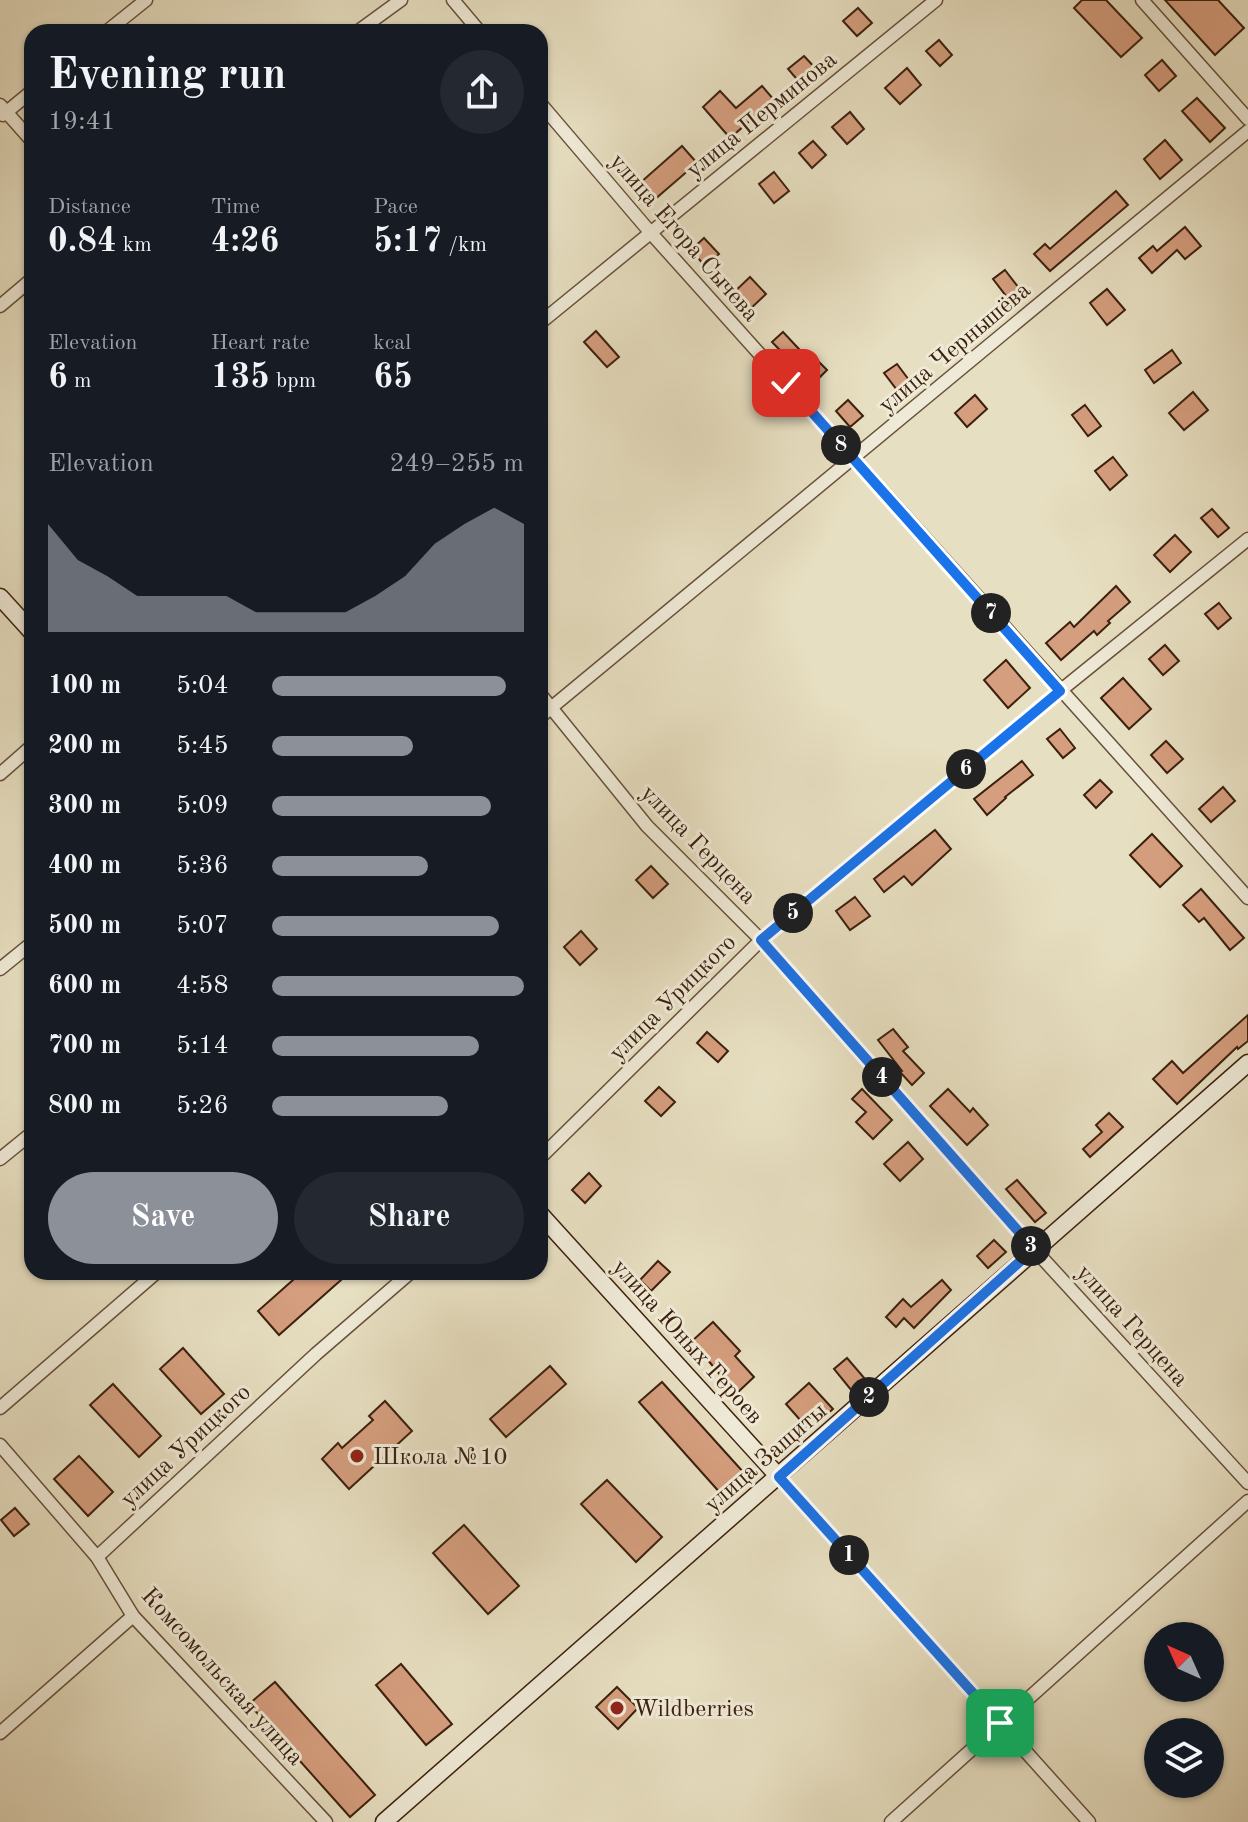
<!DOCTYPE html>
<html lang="en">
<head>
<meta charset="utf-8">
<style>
	:root { --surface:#171b24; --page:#242831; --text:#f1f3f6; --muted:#9ea1a6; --accent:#8c9099 }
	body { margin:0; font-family:"Old Standard TT",serif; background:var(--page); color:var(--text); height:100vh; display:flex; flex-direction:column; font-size:30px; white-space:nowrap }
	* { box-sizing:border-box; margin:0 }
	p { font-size:26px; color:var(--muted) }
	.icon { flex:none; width:44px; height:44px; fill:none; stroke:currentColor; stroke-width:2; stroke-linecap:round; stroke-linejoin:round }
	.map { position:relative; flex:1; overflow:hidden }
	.drawer { position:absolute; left:24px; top:24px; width:524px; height:1256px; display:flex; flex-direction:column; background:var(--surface); border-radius:24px; box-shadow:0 2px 6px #0004 }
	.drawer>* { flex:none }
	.needle { width:52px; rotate:315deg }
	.tools { position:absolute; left:1144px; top:1622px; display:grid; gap:16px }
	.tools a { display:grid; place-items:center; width:80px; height:80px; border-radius:50%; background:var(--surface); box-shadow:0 2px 6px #0004; font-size:40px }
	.pin { position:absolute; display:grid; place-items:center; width:68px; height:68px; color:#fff; margin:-34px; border-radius:16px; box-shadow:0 4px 12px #0006 }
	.km { position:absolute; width:40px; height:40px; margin:-20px; border-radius:50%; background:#222; color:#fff; font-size:22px; line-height:40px; text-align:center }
	.round { display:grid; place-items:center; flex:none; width:84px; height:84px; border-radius:42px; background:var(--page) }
	.headline { display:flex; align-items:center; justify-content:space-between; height:136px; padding:0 24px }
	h1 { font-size:44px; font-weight:600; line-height:60px }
	.figures { display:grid; grid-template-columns:repeat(3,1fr); gap:12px; height:136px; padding:8px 24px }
	.figures div { display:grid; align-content:center }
	.figures b { font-size:34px; font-weight:600 }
	.figures small { font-size:22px; font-weight:400 }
	.figures p { font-size:22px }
	.chart { height:224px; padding:16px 24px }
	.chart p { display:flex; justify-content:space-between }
	.chart svg { width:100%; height:144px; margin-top:8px; fill:var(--accent); opacity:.7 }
	.button { display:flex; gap:16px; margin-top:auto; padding:16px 24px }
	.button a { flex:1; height:92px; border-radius:48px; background:var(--accent); color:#fff; font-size:32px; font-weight:600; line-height:92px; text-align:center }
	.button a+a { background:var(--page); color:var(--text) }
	ul { padding:0 24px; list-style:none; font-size:26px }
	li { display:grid; grid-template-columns:128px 96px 1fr; align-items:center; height:60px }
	li i { height:20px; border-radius:10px; background:var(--accent) }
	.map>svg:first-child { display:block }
	.building { fill:#d59e7e; stroke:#3c200e; stroke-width:2 }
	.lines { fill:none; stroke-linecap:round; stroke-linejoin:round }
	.street-casing { stroke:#67503b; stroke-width:15 }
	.secondary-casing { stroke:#3c200e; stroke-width:19 }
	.street { stroke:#efead7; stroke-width:12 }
	.secondary { stroke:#efead7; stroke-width:16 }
	.route-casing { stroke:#fff; stroke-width:16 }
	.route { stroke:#1a73e8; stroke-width:10 }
	.poi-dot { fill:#8f2418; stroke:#efead7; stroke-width:3 }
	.labels { text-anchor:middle; stroke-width:6; stroke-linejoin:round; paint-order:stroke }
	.street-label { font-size:24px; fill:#3c200e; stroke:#efead7 }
	.poi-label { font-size:24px; fill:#3c200e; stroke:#efead7; text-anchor:start }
</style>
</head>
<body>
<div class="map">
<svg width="1248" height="1822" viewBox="0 0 1248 1822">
	<rect width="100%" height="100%" fill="#e7dfc1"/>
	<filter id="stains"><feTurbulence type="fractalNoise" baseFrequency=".0025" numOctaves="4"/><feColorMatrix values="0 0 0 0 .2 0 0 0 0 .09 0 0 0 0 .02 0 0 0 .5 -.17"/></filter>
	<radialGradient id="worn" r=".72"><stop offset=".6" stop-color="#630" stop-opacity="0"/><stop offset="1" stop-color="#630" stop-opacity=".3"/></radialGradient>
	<!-- building -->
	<g class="building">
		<polygon points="1082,0 1106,0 1142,38 1121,57 1074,8"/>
		<polygon points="1165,0 1218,0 1244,28 1215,55"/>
		<polygon points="858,8 872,23 857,36 843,21"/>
		<polygon points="939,40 952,55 940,66 926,51"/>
		<polygon points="804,56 817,70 801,84 788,69"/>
		<polygon points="1162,60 1176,76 1159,91 1145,75"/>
		<polygon points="907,68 921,85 900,104 885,88"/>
		<polygon points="762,86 774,100 730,138 703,107 720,91 736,108"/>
		<polygon points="1197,98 1225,128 1210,142 1182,111"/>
		<polygon points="850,112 864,129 847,144 832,127"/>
		<polygon points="1165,140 1182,160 1160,179 1144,159"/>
		<polygon points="813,141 826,155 812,168 799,153"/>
		<polygon points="682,146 697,163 647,206 632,190"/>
		<polygon points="774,172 789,191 774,203 759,184"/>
		<polygon points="1116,191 1128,205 1050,271 1034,254 1045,244 1050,249"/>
		<polygon points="1185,227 1201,246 1185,259 1177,250 1152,273 1139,258 1153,246 1157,251"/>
		<polygon points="704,238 719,254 705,266 691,250"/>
		<polygon points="1005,270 1022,292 1010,301 993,279"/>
		<polygon points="750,277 766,294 746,313 731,295"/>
		<polygon points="1107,289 1125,310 1107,325 1090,303"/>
		<polygon points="596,331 619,357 607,367 584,342"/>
		<polygon points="783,332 813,364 817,360 827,370 813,384 772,342"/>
		<polygon points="1172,350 1181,363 1154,383 1145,370"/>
		<polygon points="897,364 909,380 897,390 884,373"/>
		<polygon points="1193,392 1208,410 1184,430 1169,413"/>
		<polygon points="975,395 987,409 967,427 955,413"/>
		<polygon points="848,400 863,416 850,427 836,411"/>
		<polygon points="1085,405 1101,426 1088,436 1072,415"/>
		<polygon points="1113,457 1127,475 1110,490 1095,471"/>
		<polygon points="1212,509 1229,528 1218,537 1201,518"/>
		<polygon points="1175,535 1191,552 1170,572 1154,555"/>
		<polygon points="1116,586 1130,602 1108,621 1110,623 1097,635 1094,631 1061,660 1046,643 1070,622 1074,627"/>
		<polygon points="1219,603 1231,618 1218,629 1205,614"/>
		<polygon points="1165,645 1179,661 1163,675 1149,659"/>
		<polygon points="1006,660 1030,688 1008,708 984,680"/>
		<polygon points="1123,678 1151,709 1129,729 1101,698"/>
		<polygon points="1060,729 1075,748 1063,758 1047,739"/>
		<polygon points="1166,741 1183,759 1167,773 1151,755"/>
		<polygon points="1022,761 1033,775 1005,797 1006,798 987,815 974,799"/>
		<polygon points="1100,780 1112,792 1096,808 1084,795"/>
		<polygon points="1223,787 1235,801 1211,822 1199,809"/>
		<polygon points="935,830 951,849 912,885 904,876 884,892 874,879"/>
		<polygon points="1152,834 1182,866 1160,887 1130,855"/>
		<polygon points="651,866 668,884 653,898 636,880"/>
		<polygon points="1201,889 1244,938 1230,950 1204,918 1199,922 1183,905"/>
		<polygon points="855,897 870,916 850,930 836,911"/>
		<polygon points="581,931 597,949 580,965 564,947"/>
		<polygon points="1248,1015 1248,1041 1238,1049 1237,1047 1177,1104 1153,1079 1172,1061 1183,1073"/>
		<polygon points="893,1029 908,1047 903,1051 924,1073 912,1085 900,1072 902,1071 878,1040"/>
		<polygon points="707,1032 728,1051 718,1062 697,1043"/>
		<polygon points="659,1087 675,1102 661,1116 645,1101"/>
		<polygon points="862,1089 892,1120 873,1139 856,1122 866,1112 852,1099"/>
		<polygon points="948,1089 970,1112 973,1108 988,1125 967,1145 930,1106"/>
		<polygon points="1109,1113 1123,1127 1090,1157 1083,1149 1102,1132 1096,1125"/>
		<polygon points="908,1142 923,1159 900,1181 884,1164"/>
		<polygon points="589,1173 601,1186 585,1203 572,1190"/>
		<polygon points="1017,1180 1046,1213 1035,1222 1006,1189"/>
		<polygon points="994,1240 1006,1252 988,1268 977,1256"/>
		<polygon points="658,1261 670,1272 651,1291 640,1280"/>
		<polygon points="302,1272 350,1272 279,1335 258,1311"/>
		<polygon points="942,1280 951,1290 914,1328 904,1318 896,1327 886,1317 903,1299 911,1307"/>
		<polygon points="713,1322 740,1351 735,1356 754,1377 736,1394 692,1341"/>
		<polygon points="183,1348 224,1394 201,1414 160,1369"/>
		<polygon points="847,1358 866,1380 852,1391 834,1369"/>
		<polygon points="550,1366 566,1384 506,1437 490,1419"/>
		<polygon points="662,1382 745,1474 722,1495 639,1402"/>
		<polygon points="809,1383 833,1409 809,1430 786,1404"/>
		<polygon points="113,1384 161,1436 139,1457 90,1405"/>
		<polygon points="385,1401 412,1431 349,1489 322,1459 338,1443 342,1448 373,1420 369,1416"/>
		<polygon points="79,1456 113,1492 88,1516 54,1479"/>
		<polygon points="607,1480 662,1537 636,1562 581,1504"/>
		<polygon points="15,1508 29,1524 14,1536 1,1520"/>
		<polygon points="464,1525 519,1586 488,1614 433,1553"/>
		<polygon points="401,1664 452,1724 426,1745 376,1685"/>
		<polygon points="275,1682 375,1795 350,1817 249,1704"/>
		<polygon points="617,1687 638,1708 618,1729 596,1707"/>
	</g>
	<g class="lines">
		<!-- street casing -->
		<g class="street-casing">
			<g id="street">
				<polyline points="453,0 480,32"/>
				<polyline points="1142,0 1248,119"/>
				<polyline points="106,32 146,0"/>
				<polyline points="357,32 401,0"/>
				<polyline points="540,103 650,232 1248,898"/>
				<polyline points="0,105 32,141"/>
				<polyline points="3,115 32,91"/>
				<polyline points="0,306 32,279"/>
				<polyline points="540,323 936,0"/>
				<polyline points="540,694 647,826 761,940 1034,1249 1248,1483"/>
				<polyline points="540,717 1248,131"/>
				<polyline points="0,774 32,746"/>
				<polyline points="0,969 32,943"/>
				<polyline points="540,1158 761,940 1060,691 1248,539"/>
				<polyline points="0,1159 32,1133"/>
				<polyline points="0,1408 157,1272"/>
				<polyline points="0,1445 97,1557 133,1616 326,1822"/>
				<polyline points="779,1477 1089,1822"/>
				<polyline points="97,1557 316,1354 411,1272"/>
				<polyline points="0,1733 133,1616"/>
				<polyline points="891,1822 1248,1501"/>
			</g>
		</g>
		<!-- secondary casing -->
		<g class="secondary-casing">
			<g id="secondary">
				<polyline points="0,597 32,632"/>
				<polyline points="540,1214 779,1477"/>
				<polyline points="384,1822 1248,1063"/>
			</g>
		</g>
		<!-- street -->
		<use href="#street" class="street"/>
		<!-- secondary -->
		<use href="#secondary" class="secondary"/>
	</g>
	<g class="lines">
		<!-- route casing -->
		<g class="route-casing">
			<polyline id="route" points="786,383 1060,691 761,940 1034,1249 779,1477 1000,1723"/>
		</g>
		<!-- route -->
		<use href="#route" class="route"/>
	</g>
	<!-- markers -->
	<g class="poi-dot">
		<circle cx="357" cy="1456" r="8"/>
		<circle cx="617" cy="1708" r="8"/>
	</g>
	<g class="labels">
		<!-- street labels -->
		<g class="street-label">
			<text transform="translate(761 114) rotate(-39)" y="8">улица Перминова</text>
			<text transform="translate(685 237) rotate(49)" y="8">улица Егора Сычева</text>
			<text transform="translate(954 347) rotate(-40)" y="8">улица Чернышёва</text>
			<text transform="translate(699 844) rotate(46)" y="8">улица Герцена</text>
			<text transform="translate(672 997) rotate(-45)" y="8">улица Урицкого</text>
			<text transform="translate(1133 1325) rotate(48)" y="8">улица Герцена</text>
			<text transform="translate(688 1341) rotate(48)" y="8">улица Юных Героев</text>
			<text transform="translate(185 1445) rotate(-43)" y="8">улица Урицкого</text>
			<text transform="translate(765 1457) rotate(-41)" y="8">улица Защиты</text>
			<text transform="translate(223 1676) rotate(48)" y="8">Комсомольская улица</text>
		</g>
		<!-- poi labels -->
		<g class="poi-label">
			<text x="373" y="1464">Школа №10</text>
			<text x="633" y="1716">Wildberries</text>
		</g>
	</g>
	<rect width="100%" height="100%" filter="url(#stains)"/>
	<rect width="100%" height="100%" fill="url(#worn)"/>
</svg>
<div class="tools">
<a><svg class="needle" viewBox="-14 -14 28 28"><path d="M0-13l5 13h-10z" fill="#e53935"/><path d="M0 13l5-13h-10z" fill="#9ea1a6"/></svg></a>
<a><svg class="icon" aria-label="layers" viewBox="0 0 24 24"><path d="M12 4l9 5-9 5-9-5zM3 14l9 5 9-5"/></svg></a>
</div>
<div class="pin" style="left:1000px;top:1723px;background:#1e9e55"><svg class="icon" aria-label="arrive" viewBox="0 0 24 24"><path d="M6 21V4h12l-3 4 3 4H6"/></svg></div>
<div class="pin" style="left:786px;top:383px;background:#d93025"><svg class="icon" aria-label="check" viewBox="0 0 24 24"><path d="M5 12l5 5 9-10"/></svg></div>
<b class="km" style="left:849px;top:1555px">1</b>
<b class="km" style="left:869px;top:1397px">2</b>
<b class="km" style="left:1031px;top:1246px">3</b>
<b class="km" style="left:882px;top:1077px">4</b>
<b class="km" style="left:793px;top:913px">5</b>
<b class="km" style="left:966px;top:769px">6</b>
<b class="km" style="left:991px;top:613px">7</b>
<b class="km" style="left:841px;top:445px">8</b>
<section class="drawer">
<div class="headline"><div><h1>Evening run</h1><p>19:41</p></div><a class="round"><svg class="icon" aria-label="share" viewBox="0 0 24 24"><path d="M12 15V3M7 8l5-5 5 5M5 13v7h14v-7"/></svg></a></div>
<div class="figures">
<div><p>Distance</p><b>0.84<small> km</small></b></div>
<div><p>Time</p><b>4:26</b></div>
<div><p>Pace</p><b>5:17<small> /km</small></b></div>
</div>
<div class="figures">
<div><p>Elevation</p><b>6<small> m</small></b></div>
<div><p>Heart rate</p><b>135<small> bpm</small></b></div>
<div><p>kcal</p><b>65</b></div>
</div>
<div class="chart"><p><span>Elevation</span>249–255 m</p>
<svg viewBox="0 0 160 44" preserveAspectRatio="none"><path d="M0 44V11L10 22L20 27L30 33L40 33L50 33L60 33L70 38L80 38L90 38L100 38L110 33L120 27L130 17L140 11L150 6L160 11V44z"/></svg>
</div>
<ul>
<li><b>100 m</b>5:04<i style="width:93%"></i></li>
<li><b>200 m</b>5:45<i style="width:56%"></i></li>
<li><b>300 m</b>5:09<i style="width:87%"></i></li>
<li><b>400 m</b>5:36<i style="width:62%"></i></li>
<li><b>500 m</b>5:07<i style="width:90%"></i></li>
<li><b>600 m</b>4:58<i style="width:100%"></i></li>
<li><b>700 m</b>5:14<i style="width:82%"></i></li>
<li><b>800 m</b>5:26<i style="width:70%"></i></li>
</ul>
<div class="button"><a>Save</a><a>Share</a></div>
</section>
</div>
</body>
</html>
